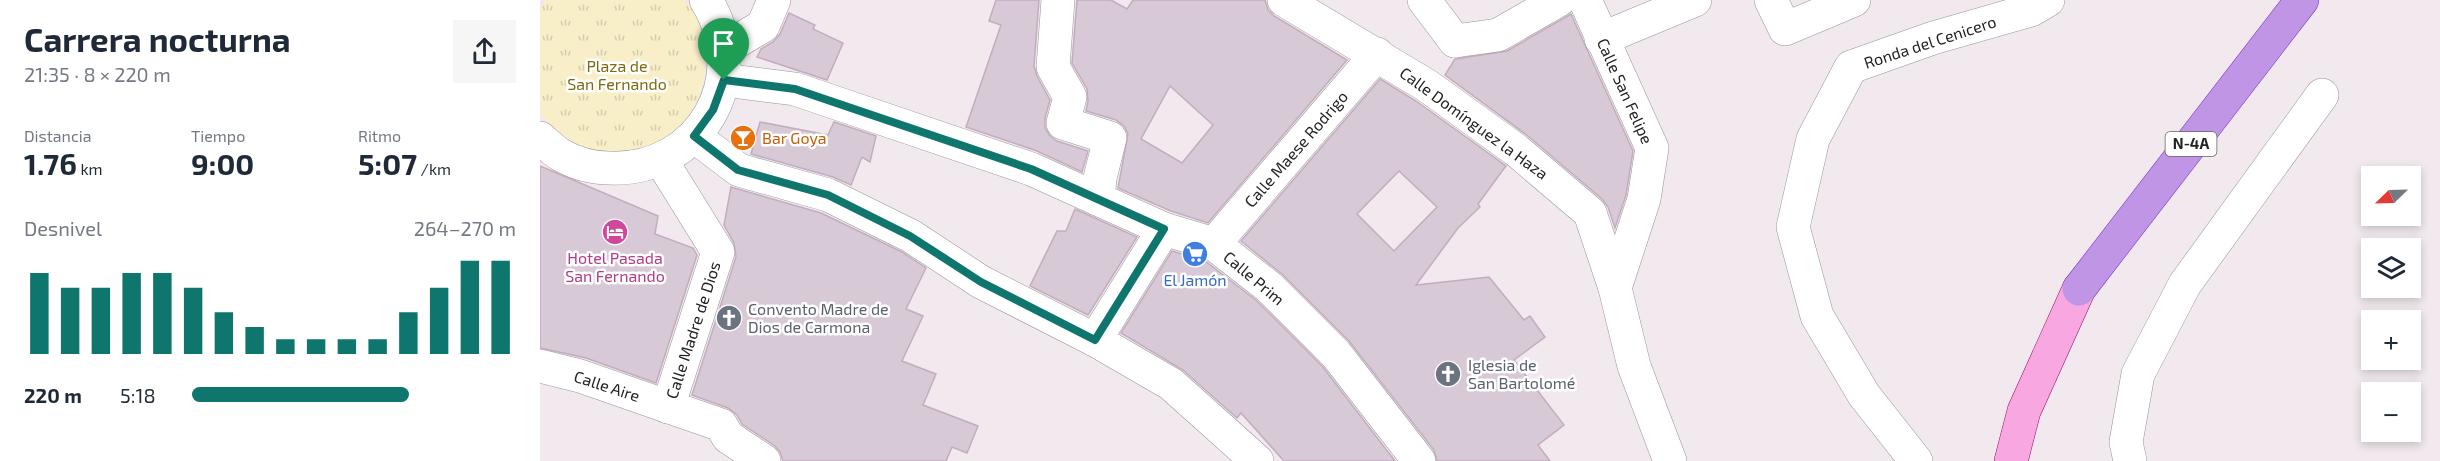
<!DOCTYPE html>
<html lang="es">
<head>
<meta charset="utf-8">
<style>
	:root { --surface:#fff; --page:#f6f6f7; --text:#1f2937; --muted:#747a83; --accent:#0f766e }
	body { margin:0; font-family:"Exo 2",sans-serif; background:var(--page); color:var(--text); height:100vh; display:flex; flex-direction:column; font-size:22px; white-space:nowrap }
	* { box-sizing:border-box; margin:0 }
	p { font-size:20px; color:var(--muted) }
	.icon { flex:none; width:33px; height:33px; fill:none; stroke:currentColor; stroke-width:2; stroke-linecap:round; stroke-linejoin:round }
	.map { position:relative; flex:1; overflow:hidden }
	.details { display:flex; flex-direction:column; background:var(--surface); width:540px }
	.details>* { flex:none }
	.needle { width:39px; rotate:247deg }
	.buttons { position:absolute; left:1821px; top:166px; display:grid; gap:12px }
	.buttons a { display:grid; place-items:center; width:60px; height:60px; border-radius:0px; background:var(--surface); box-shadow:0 3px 9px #0003; font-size:30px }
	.pin { position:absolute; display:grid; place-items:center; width:51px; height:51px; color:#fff; margin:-62px -26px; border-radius:50% 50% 50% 0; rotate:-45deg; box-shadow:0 0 6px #0007 }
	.pin .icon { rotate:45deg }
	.round { display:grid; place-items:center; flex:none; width:63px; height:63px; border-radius:0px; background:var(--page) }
	.overview { display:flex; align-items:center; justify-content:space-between; height:102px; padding:0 24px }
	h1 { font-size:33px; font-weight:700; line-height:45px }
	.figures { display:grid; grid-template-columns:repeat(3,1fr); gap:9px; height:102px; padding:6px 24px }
	.figures div { display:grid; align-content:center }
	.figures b { font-size:30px; font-weight:700 }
	.figures small { font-size:16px; font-weight:400 }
	.figures p { font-size:16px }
	.chart { height:168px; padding:12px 24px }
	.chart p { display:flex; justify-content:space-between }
	.chart svg { width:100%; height:108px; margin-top:6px; stroke:var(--accent); stroke-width:6 }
	ul { padding:0 24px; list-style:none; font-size:20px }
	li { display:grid; grid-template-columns:96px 72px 1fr; align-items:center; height:45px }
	li i { height:15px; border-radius:8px; background:var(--accent) }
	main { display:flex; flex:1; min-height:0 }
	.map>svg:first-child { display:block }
	.park { fill:url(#park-tufts) }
	.building { fill:#d8c9d6; stroke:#c3acbf; stroke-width:1.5; fill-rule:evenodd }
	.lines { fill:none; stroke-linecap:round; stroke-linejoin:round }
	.minor-casing { stroke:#969696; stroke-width:34 }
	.major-casing { stroke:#990660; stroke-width:34 }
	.highway-casing { stroke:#6f30d5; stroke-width:34 }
	.minor { stroke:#fff; stroke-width:33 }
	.major { stroke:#f9a7e1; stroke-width:33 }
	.highway { stroke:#c095e5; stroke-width:33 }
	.route-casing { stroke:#fff; stroke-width:12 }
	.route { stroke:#0f766e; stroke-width:8 }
	.labels { text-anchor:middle; stroke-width:5; stroke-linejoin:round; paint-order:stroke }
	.shield { fill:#fff; stroke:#646464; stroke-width:1.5 }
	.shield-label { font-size:15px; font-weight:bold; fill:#222 }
	.street-label { font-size:16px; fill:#222; stroke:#fff }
	.park-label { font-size:16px; fill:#7f6a11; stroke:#fff }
	.food-label { font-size:16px; fill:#c56008; stroke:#fff; text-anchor:start }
	.hotel-label { font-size:16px; fill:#b23c85; stroke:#fff }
	.shop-label { font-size:16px; fill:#366cbe; stroke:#fff }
	.worship-label { font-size:16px; fill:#5b616d; stroke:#fff; text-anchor:start }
</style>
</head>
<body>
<main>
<section class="details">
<div class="overview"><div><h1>Carrera nocturna</h1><p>21:35 · 8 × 220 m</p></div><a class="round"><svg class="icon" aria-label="share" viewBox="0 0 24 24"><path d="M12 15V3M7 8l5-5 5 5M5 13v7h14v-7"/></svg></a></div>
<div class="figures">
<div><p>Distancia</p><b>1.76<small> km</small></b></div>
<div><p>Tiempo</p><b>9:00</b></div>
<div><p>Ritmo</p><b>5:07<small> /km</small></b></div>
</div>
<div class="chart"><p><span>Desnivel</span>264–270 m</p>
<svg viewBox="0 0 160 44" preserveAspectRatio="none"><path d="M5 44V11M15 44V17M25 44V17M35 44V11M45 44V11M55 44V17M65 44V27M75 44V33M85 44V38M95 44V38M105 44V38M115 44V38M125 44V27M135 44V17M145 44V6M155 44V6"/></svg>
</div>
<ul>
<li><b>220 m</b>5:18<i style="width:67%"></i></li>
</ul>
</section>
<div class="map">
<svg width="1900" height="461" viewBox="0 0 1900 461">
	<defs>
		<pattern id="park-tufts" width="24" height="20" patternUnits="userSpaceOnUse" patternTransform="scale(1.5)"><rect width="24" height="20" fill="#f8efc9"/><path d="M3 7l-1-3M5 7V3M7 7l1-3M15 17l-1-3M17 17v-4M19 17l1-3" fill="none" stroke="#d4cdac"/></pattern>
	</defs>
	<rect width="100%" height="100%" fill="#f1e9ee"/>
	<!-- park -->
	<path class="park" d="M 6,0 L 144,0 C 156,11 163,29 165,45 C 172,101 137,149 79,152 C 61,152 42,149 27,138 C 17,131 6,124 1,113 C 0,106 0,93 0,86 C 0,60 0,33 0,7 Z"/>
	<!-- building -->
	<g class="building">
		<polygon points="456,0 499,0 494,66 497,76 510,100 505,118 505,128 510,136 517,141 548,151 542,172 497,151 426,127 461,25 449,21"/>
		<path d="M 537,0 L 571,0 L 587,9 L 593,0 L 725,0 L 728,10 L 734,16 L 807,60 L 668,223 L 631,211 L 578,188 L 588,134 L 584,126 L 576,120 L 546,111 L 548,101 L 547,89 L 532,63 ZM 630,86 L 673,125 L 642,163 L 601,139 Z"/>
		<polygon points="249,13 275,25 273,29 303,43 287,80 217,57 221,49 233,42 240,34"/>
		<polygon points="1031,14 1093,151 1086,195 1075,228 1068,207 1062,199 988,136 905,75 915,59 967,51"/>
		<path d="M 840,79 L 876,101 L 966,166 L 938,204 L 940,207 L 918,228 L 876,285 L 949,277 L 984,320 L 990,316 L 1005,337 L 974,360 L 1024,425 L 998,445 L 1010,461 L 897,461 L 894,450 L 809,341 L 742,274 L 701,241 ZM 859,171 L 897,207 L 854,251 L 817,214 Z"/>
		<polygon points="220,122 288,135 294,122 336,136 330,162 322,157 311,185 293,177 211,154"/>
		<polygon points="0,166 118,216 115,234 153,248 157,255 116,383 46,358 0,348"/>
		<polygon points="191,187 281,213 362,252 386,268 366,309 383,316 362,361 396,374 383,405 438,426 427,453 412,447 406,461 243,461 240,452 235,446 202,424 197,415 188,408 152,395 196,257 194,243 184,225"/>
		<polygon points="535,209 597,237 548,315 490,286 517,231 526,231"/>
		<polygon points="632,251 665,261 717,301 782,366 855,461 744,461 701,413 697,418 643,370 581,333"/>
	</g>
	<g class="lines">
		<!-- minor casing -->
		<g class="minor-casing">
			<g id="minor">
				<polyline points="518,0 513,67 530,97 523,123 570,138 560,178 558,199"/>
				<polyline points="744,0 886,85 976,150 1050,213 1075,288 1094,366 1130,461"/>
				<polyline points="884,0 915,41"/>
				<polyline points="1045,0 1112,148 1104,199 1075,288"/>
				<polyline points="1231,0 1245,29 1314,0"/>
				<polyline points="1061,39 1155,0"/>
				<polyline points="915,41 958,35 1019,0"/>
				<polyline points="184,49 223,26 234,0"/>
				<polyline points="184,80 255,89 491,169 624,229 674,244 729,287 796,354 879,461"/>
				<polyline points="154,136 199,170 288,195 371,236 441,282 555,340 631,384 717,461"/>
				<path d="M 0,138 C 7,144 14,151 21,155 C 35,163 53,168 69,168 C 161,172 214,77 166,0"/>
				<polyline points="121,160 178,252 128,407"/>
				<polyline points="674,244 837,54"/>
				<polyline points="555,340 624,229"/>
				<polyline points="0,366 40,376 181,425 188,437 224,461"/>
				<polyline points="1376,461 1324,395 1277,316 1253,227 1273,139 1311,67 1393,38 1491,10 1508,0"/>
				<polyline points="1590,461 1586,442 1598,374 1645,284 1782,95"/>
			</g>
		</g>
		<!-- major casing -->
		<g class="major-casing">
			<polyline id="major" points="1471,461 1484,411 1539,289"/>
		</g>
		<!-- highway casing -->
		<g class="highway-casing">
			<polyline id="highway" points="1539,289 1762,0"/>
		</g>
		<!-- minor -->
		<use href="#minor" class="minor"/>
		<!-- major -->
		<use href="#major" class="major"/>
		<!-- highway -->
		<use href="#highway" class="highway"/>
	</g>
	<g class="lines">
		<!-- route casing -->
		<g class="route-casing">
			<polygon id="route" points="184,80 255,89 491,169 624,229 555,340 441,282 370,236 288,195 198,170 154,136 173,110"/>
		</g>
		<!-- route -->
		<use href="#route" class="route"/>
	</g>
	<!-- icons -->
	<defs>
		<g id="bar-disc" transform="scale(1.35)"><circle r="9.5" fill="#e8710a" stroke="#fff"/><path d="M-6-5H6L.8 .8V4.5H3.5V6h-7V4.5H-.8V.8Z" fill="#fff"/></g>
		<g id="hotel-disc" transform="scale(1.35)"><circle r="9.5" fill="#d1479c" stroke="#fff"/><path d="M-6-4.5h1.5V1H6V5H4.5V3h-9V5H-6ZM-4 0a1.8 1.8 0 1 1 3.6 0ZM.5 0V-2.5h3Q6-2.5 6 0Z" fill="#fff"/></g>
		<g id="supermarket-disc" transform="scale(1.35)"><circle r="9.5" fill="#3f7fe0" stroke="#fff"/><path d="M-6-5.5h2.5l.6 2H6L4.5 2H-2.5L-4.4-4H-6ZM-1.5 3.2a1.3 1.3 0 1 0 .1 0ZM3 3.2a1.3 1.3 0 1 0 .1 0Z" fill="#fff"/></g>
		<g id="church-disc" transform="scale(1.35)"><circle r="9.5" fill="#6b7280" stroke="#fff"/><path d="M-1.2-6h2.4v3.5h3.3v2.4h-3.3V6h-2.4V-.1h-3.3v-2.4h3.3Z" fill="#fff"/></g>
	</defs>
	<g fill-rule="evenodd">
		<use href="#bar-disc" x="203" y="138"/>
		<use href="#hotel-disc" x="75" y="232"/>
		<use href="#supermarket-disc" x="655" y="254"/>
		<use href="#church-disc" x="189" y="318"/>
		<use href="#church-disc" x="908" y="374"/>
	</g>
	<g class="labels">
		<!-- shield labels -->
		<rect class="shield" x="1625.5" y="132" width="51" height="24" rx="4.5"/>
		<g class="shield-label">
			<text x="1651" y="149">N-4A</text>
		</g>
		<!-- street labels -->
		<g class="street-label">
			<text transform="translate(1390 42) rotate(-18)" y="6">Ronda del Cenicero</text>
			<text transform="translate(1085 91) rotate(66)" y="6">Calle San Felipe</text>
			<text transform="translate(934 123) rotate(36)" y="6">Calle Domínguez la Haza</text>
			<text transform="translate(756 149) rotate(-49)" y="6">Calle Maese Rodrigo</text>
			<text transform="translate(714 278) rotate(40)" y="6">Calle Prim</text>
			<text transform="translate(153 330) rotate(-72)" y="6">Calle Madre de Dios</text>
			<text transform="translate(67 386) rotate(18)" y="6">Calle Aire</text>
		</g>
		<!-- park labels -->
		<g class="park-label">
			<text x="77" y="72">Plaza de<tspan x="77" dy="18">San Fernando</tspan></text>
		</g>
		<!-- food labels -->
		<g class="food-label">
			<text x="222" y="144">Bar Goya</text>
		</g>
		<!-- hotel labels -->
		<g class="hotel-label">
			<text x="75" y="264">Hotel Pasada<tspan x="75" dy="18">San Fernando</tspan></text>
		</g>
		<!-- shop labels -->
		<g class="shop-label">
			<text x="655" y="286">El Jamón</text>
		</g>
		<!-- worship labels -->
		<g class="worship-label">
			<text x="208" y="315">Convento Madre de<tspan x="208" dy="18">Dios de Carmona</tspan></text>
			<text x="928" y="371">Iglesia de<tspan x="928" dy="18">San Bartolomé</tspan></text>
		</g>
	</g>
</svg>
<div class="buttons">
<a><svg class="needle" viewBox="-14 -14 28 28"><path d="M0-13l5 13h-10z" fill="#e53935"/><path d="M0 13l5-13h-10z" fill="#747a83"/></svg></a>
<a><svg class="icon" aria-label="layers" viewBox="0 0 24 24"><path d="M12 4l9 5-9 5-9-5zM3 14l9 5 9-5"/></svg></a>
<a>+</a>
<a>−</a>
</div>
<div class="pin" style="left:184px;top:80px;background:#1e9e55"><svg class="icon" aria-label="arrive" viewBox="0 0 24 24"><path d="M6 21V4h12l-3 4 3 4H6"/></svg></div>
</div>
</main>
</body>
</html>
